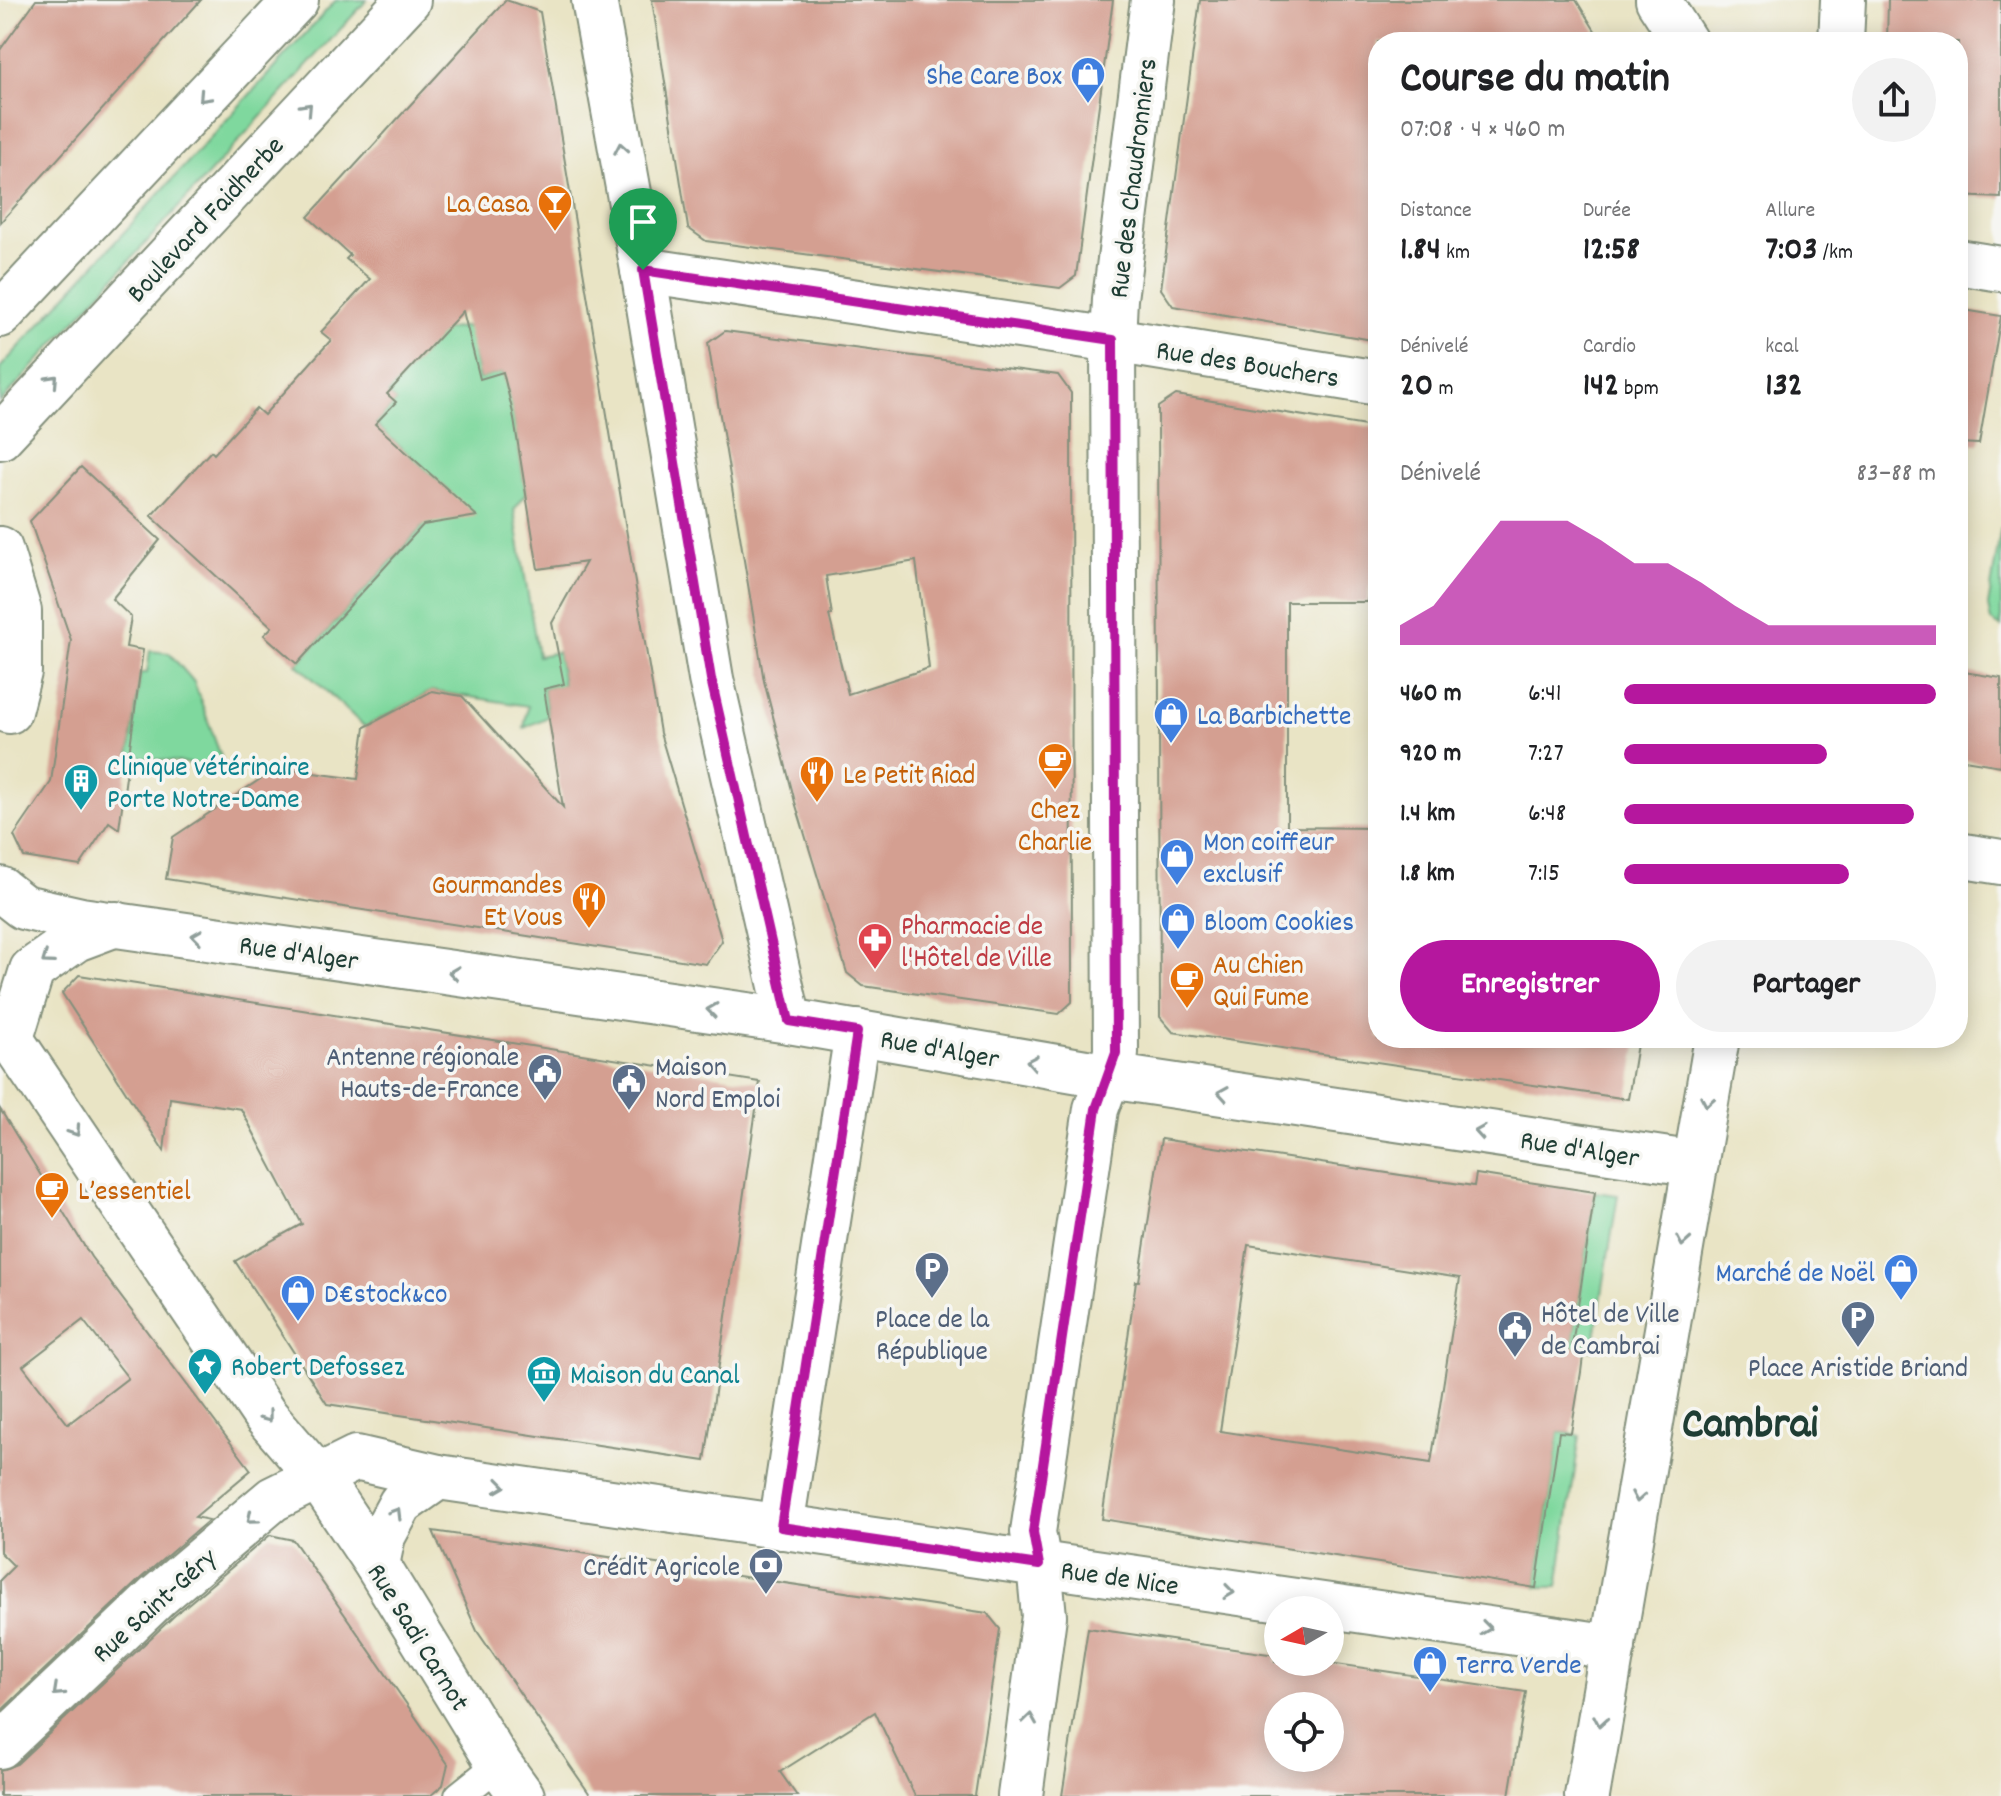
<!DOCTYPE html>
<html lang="fr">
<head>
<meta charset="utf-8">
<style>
	:root { --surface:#fff; --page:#f2f2f2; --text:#202124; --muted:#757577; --accent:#b5179e }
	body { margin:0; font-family:Dekko,sans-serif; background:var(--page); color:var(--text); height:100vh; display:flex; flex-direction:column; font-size:30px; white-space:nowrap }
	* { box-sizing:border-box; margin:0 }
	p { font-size:26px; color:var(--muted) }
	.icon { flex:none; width:44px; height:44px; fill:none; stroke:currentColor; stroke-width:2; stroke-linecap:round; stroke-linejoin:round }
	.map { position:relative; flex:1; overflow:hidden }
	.details { position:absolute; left:1368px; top:32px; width:600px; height:1016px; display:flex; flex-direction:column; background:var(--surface); border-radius:32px; box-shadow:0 4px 20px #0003 }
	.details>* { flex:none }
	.needle { width:52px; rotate:261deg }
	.tools { position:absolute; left:1264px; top:1596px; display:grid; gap:16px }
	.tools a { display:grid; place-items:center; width:80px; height:80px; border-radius:50%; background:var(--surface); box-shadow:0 4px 20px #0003; font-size:40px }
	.pin { position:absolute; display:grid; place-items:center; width:68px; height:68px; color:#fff; margin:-82px -34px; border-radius:50% 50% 50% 0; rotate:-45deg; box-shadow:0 0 8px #0007 }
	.pin .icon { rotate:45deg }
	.round { display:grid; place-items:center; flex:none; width:84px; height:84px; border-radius:42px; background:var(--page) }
	.summary { display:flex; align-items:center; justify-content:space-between; height:136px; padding:0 32px }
	h1 { font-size:44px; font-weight:700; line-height:60px }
	.figures { display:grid; grid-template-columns:repeat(3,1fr); gap:12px; height:136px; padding:8px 32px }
	.figures div { display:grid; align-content:center }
	.figures b { font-size:34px; font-weight:700 }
	.figures small { font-size:22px; font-weight:400 }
	.figures p { font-size:22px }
	.chart { height:224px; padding:16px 32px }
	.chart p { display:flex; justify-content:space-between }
	.chart svg { width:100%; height:144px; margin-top:8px; fill:var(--accent); opacity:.7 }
	.button { display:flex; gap:16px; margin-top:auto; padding:16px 32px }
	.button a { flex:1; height:92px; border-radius:48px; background:var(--accent); color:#fff; font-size:32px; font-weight:700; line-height:92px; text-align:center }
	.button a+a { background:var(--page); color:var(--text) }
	ul { padding:0 32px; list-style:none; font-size:26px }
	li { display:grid; grid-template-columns:128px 96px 1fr; align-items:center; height:60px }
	li i { height:20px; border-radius:10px; background:var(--accent) }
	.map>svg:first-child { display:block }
	.green { fill:#7fd89e; stroke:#4f8a69; stroke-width:2 }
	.building { fill:#d49f91; fill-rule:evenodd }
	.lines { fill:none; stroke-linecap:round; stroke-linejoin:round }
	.service-casing { stroke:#84907c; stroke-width:32 }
	.minor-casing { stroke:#84907c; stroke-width:48 }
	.service { stroke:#fff; stroke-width:28 }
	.minor { stroke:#fff; stroke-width:44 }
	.oneway { stroke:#8f9e9a }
	.route-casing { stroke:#fff; stroke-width:16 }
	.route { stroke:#b5179e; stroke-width:10 }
	.labels { text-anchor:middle; stroke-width:7; stroke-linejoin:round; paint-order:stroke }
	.shop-label { font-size:28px; fill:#366cbe; stroke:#f6f6f2; text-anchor:start }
	.street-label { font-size:28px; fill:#1f3d34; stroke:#f6f6f2 }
	.food-label { font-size:28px; fill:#c56008; stroke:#f6f6f2; text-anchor:start }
	.culture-label { font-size:28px; fill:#0d838f; stroke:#f6f6f2; text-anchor:start }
	.health-label { font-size:28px; fill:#be3a42; stroke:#f6f6f2; text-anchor:start }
	.service-label { font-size:28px; fill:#4e5e75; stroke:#f6f6f2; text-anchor:end }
	.town-label { font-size:44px; font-weight:bold; fill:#1f3d34; stroke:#f6f6f2 }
</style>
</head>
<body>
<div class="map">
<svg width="2001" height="1796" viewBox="0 0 2001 1796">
	<rect width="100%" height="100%" fill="#f6f6f2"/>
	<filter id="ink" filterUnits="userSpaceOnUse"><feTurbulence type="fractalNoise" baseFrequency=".0125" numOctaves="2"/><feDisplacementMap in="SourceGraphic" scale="16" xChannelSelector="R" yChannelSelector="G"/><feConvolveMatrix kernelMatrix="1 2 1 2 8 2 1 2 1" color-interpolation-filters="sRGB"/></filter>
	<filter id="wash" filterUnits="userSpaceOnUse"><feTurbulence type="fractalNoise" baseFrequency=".006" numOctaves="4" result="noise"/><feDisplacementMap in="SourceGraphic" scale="32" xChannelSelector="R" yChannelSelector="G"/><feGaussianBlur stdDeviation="1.8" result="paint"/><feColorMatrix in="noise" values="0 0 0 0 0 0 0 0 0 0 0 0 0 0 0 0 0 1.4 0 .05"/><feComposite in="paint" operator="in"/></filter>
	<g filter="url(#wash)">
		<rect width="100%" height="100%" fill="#e9e4c5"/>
		<!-- green -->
		<g class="green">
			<polygon points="336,0 367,0 0,403 0,368"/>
			<polygon points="469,326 479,379 503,372 513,410 526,494 514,510 538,656 558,652 563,685 544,689 548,717 524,728 528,706 432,691 365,727 297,664 452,494 375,424 396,402 387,394 444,330"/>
			<polygon points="2001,527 2001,627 1991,621 1988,606"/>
			<polygon points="150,651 169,653 194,682 225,768 129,756 140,673 147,673"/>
			<polygon points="1595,1192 1618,1195 1593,1350 1572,1346"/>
			<polygon points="1559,1432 1580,1435 1558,1587 1536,1587"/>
		</g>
		<g id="blocks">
			<!-- building -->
			<g class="building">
				<polygon points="36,0 201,0 0,223 0,50"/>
				<polygon points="506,0 540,12 660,733 722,941 706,964 166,879 173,837 277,768 358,779 365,727 432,691 462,696 563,807 544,689 564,684 552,623 586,562 538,569 513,413 503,372 480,379 463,311 387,394 396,402 375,424 477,516 423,525 297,664 264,635 272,627 151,516 211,451 214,454 256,408 264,415 331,340 321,332 370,279 346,259 350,255 308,217"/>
				<polygon points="652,0 1113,0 1076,276 1060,288 706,241 688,228"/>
				<polygon points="1200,0 1576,0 1602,42 1378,42 1378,341 1173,306 1161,289"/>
				<polygon points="1888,0 2001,0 2001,198 1958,196 1958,42 1887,42"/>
				<polygon points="1958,309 2001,316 1979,444 1958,443"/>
				<path d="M 725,331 L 1058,375 L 1071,393 L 1072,1002 L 1059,1014 L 863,986 L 847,973 L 795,802 L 764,681 L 708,343 ZM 916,561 L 929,668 L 848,694 L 829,615 L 832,615 L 826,576 Z"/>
				<polygon points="1176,395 1378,428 1378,542 1367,602 1287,602 1287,827 1378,828 1378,1038 1638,1038 1628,1099 1173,1032 1160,1017 1158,407"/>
				<polygon points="81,467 160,540 112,599 131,617 126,647 143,650 119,829 109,822 80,866 24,857 14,836 51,782 71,640 30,521"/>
				<polygon points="1958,671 2001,678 2001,766 1958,759"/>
				<polygon points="79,975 760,1082 705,1461 327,1404 235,1261 302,1224 241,1109 170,1098 164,1151 62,993"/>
				<path d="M 0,1109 L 91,1257 L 251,1470 L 195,1517 L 209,1520 L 141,1578 L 0,1712 L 0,1580 L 14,1566 L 0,1552 ZM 83,1320 L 128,1378 L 68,1424 L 23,1366 Z"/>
				<path d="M 1161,1139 L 1474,1186 L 1476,1174 L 1595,1192 L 1572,1346 L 1584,1348 L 1581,1372 L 1571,1433 L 1559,1432 L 1536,1588 L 1102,1519 L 1136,1281 L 1139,1281 ZM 1248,1245 L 1460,1278 L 1431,1463 L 1220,1431 Z"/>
				<polygon points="433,1531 987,1613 1000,1629 975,1796 915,1796 875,1712 780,1772 797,1796 591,1796 477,1631"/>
				<polygon points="270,1535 293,1540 448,1764 443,1785 430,1796 0,1796 0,1770 17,1764 175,1615"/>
				<path d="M 1088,1628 L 1276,1655 L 1275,1662 L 1323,1662 L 1526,1692 L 1509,1796 L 1062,1796 ZM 1278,1706 L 1330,1706 L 1330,1758 L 1278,1758 Z"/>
			</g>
		</g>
	</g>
	<g filter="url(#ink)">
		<use href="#blocks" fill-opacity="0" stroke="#84907c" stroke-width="2"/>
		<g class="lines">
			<!-- service casing -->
			<g class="service-casing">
				<polyline id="service" points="459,1796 499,1764"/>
			</g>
			<!-- minor casing -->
			<g class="minor-casing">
				<g id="minor">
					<polyline points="594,0 643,270 711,679 789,1021"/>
					<polyline points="1658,0 1685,42"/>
					<polyline points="1841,42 1843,0"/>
					<polyline points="1958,262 2001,269"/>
					<polyline points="643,270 1113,340 1378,383"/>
					<polyline points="0,315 296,0"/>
					<polyline points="0,437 408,0"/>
					<polyline points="0,549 19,611 19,672 9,711"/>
					<polyline points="1958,855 2001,862"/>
					<polyline points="0,889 23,907 81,920 789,1021 1109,1076 1696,1164"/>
					<polyline points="0,1023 264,1414 318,1477 377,1565 499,1764 522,1796"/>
					<polyline points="11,1038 32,970 76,939 116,924"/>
					<polyline points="781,1527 857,1032"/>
					<polyline points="377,1565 383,1536 401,1503 438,1477"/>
					<polyline points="0,1746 158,1596 273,1499 356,1458 438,1477 1613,1647"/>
					<polyline points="1020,1796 1044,1616 1039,1565 1033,1532 1096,1109 1116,1053 1113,340 1115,299 1153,0"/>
					<polyline points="1587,1796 1717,1038"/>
				</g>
			</g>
			<!-- service -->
			<use href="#service" class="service"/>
			<!-- minor -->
			<use href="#minor" class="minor"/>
		</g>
		<!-- one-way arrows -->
		<defs><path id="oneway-chevron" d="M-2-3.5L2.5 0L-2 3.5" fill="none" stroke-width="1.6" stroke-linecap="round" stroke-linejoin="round" transform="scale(2)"/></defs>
		<g class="oneway">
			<use href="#oneway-chevron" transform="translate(204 97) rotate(133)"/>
			<use href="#oneway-chevron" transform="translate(307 108) rotate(-47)"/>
			<use href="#oneway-chevron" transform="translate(621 148) rotate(-100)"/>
			<use href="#oneway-chevron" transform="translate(53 380) rotate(-47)"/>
			<use href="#oneway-chevron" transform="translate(197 936) rotate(-172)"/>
			<use href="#oneway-chevron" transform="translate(47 959) rotate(145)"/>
			<use href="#oneway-chevron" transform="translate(454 973) rotate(-172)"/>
			<use href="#oneway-chevron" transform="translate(712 1010) rotate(-172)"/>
			<use href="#oneway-chevron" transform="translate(1032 1062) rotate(-170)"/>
			<use href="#oneway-chevron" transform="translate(1223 1093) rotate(-171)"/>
			<use href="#oneway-chevron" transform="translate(1707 1101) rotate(100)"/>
			<use href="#oneway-chevron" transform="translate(75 1131) rotate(56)"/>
			<use href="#oneway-chevron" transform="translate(1480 1132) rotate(-171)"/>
			<use href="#oneway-chevron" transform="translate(1683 1241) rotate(100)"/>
			<use href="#oneway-chevron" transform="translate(267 1417) rotate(52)"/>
			<use href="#oneway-chevron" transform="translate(500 1486) rotate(8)"/>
			<use href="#oneway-chevron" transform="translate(1638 1497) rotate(100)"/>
			<use href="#oneway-chevron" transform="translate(396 1513) rotate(-59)"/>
			<use href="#oneway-chevron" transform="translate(252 1518) rotate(140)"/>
			<use href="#oneway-chevron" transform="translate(1229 1592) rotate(8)"/>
			<use href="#oneway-chevron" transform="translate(1486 1628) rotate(8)"/>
			<use href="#oneway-chevron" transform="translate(58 1691) rotate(137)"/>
			<use href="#oneway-chevron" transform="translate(1030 1719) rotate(-82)"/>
			<use href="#oneway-chevron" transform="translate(1600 1721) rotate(100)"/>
		</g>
	</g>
	<g class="lines" filter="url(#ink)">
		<!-- route casing -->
		<g class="route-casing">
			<polygon id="route" points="643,270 1113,340 1116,1053 1096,1109 1033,1532 1039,1565 781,1527 857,1032 789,1021 711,679"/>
		</g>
		<!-- route -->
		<use href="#route" class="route"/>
	</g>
	<!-- icons -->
	<defs>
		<g id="shop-pin" transform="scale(1.8)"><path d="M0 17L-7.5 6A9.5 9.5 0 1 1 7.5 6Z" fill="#3f7fe0" stroke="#f6f6f2"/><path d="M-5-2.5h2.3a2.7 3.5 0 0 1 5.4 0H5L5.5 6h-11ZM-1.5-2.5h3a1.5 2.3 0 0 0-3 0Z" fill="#fff"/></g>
		<g id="bar-pin" transform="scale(1.8)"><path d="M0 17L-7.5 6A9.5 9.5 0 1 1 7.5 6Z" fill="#e8710a" stroke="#f6f6f2"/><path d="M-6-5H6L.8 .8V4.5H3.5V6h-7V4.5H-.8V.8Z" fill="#fff"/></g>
		<g id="cafe-pin" transform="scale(1.8)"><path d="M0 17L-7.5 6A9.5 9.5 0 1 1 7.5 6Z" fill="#e8710a" stroke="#f6f6f2"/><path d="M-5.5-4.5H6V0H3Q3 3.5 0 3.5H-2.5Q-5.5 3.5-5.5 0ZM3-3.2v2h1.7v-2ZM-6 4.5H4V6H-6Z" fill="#fff"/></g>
		<g id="restaurant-pin" transform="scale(1.8)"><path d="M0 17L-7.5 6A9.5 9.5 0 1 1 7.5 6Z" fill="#e8710a" stroke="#f6f6f2"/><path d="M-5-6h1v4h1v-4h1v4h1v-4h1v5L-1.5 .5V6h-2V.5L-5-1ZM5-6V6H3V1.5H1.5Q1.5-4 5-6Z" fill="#fff"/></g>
		<g id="building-pin" transform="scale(1.8)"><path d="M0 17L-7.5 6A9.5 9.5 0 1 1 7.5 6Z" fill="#0f9aa8" stroke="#f6f6f2"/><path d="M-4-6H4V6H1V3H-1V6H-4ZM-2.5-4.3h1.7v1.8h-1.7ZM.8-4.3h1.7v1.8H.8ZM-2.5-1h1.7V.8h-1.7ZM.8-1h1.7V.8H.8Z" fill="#fff"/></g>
		<g id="pharmacy-pin" transform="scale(1.8)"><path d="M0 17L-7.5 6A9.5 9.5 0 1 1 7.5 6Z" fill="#e0444e" stroke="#f6f6f2"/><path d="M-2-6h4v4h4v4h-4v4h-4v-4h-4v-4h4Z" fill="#fff"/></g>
		<g id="civic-pin" transform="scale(1.8)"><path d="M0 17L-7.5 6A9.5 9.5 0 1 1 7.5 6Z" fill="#5c6f8a" stroke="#f6f6f2"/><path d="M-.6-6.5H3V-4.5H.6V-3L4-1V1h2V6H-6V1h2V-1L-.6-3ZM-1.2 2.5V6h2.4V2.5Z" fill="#fff"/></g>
		<g id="parking-pin" transform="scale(1.8)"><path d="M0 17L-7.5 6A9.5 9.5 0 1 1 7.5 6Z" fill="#5c6f8a" stroke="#f6f6f2"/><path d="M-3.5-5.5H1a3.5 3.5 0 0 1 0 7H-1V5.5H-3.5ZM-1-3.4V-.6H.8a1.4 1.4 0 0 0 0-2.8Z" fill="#fff"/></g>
		<g id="sight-pin" transform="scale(1.8)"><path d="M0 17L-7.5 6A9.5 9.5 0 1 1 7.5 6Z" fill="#0f9aa8" stroke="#f6f6f2"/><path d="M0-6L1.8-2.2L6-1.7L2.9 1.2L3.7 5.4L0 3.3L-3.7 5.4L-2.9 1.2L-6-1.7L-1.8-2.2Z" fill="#fff"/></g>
		<g id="museum-pin" transform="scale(1.8)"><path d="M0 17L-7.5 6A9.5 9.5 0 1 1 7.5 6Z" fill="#0f9aa8" stroke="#f6f6f2"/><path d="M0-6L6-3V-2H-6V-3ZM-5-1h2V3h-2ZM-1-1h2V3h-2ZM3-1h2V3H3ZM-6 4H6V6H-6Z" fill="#fff"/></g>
		<g id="bank-pin" transform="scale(1.8)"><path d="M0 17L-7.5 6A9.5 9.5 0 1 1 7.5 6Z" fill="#5c6f8a" stroke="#f6f6f2"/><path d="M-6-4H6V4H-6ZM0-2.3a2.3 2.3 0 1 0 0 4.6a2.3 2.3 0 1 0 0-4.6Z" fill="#fff"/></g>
	</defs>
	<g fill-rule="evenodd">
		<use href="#shop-pin" x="1088" y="74"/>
		<use href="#bar-pin" x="555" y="202"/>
		<use href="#shop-pin" x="1171" y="714"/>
		<use href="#cafe-pin" x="1055" y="760"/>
		<use href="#restaurant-pin" x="817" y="773"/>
		<use href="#building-pin" x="81" y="781"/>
		<use href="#shop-pin" x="1177" y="856"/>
		<use href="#restaurant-pin" x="589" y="899"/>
		<use href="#shop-pin" x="1178" y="920"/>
		<use href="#pharmacy-pin" x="875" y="940"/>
		<use href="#cafe-pin" x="1187" y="979"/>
		<use href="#civic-pin" x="545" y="1071"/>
		<use href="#civic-pin" x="629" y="1081"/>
		<use href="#cafe-pin" x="52" y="1189"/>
		<use href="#parking-pin" x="932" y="1269"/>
		<use href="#shop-pin" x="1901" y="1271"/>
		<use href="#shop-pin" x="298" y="1292"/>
		<use href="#parking-pin" x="1858" y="1318"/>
		<use href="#civic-pin" x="1515" y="1328"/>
		<use href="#sight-pin" x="205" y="1365"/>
		<use href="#museum-pin" x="544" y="1373"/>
		<use href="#bank-pin" x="766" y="1565"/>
		<use href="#shop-pin" x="1430" y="1663"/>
	</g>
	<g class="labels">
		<!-- shop labels -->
		<g class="shop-label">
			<text x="1062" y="84" text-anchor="end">She Care Box</text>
			<text x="1197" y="724">La Barbichette</text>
			<text x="1203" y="850">Mon coiffeur<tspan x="1203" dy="32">exclusif</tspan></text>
			<text x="1204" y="930">Bloom Cookies</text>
			<text x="1875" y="1281" text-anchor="end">Marché de Noël</text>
			<text x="324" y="1302">D€stock&amp;co</text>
			<text x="1456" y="1673">Terra Verde</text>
		</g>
		<!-- street labels -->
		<g class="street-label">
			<text transform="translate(1131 178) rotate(-83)" y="10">Rue des Chaudronniers</text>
			<text transform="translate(204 218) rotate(-47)" y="10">Boulevard Faidherbe</text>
			<text transform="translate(1248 362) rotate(9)" y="10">Rue des Bouchers</text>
			<text transform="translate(299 951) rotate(8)" y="10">Rue d'Alger</text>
			<text transform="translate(940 1047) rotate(10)" y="10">Rue d'Alger</text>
			<text transform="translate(1580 1147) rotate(9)" y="10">Rue d'Alger</text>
			<text transform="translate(1120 1576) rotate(8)" y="10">Rue de Nice</text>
			<text transform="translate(153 1604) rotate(-42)" y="10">Rue Saint-Géry</text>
			<text transform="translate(420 1636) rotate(58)" y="10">Rue Sadi Carnot</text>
		</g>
		<!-- food labels -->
		<g class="food-label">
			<text x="529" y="212" text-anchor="end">La Casa</text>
			<text x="843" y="783">Le Petit Riad</text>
			<text x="1055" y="818" text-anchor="middle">Chez<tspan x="1055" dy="32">Charlie</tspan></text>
			<text x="563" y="893" text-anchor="end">Gourmandes<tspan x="563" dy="32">Et Vous</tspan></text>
			<text x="1213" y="973">Au Chien<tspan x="1213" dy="32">Qui Fume</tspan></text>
			<text x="78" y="1199">L’essentiel</text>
		</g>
		<!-- culture labels -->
		<g class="culture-label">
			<text x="107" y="775">Clinique vétérinaire<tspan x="107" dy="32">Porte Notre-Dame</tspan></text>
			<text x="231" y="1375">Robert Defossez</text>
			<text x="570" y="1383">Maison du Canal</text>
		</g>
		<!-- health labels -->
		<g class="health-label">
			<text x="901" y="934">Pharmacie de<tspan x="901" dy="32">l'Hôtel de Ville</tspan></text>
		</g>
		<!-- service labels -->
		<g class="service-label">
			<text x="519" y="1065">Antenne régionale<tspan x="519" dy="32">Hauts-de-France</tspan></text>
			<text x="655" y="1075" text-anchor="start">Maison<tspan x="655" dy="32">Nord Emploi</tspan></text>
			<text x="1541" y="1322" text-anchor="start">Hôtel de Ville<tspan x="1541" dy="32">de Cambrai</tspan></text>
			<text x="932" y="1327" text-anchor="middle">Place de la<tspan x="932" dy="32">République</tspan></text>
			<text x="1858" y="1376" text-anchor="middle">Place Aristide Briand</text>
			<text x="740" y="1575">Crédit Agricole</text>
		</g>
		<!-- town labels -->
		<g class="town-label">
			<text x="1750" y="1436">Cambrai</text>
		</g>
	</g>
</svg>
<div class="tools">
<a><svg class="needle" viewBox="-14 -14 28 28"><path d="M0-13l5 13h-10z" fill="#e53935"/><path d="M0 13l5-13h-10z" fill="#757577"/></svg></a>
<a><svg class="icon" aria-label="locate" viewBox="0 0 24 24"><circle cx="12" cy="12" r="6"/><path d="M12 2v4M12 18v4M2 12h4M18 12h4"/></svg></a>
</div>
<div class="pin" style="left:643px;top:270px;background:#1e9e55"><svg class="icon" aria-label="arrive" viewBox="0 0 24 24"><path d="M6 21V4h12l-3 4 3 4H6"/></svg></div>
<section class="details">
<div class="summary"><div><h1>Course du matin</h1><p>07:08 · 4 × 460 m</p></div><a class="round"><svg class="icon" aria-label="share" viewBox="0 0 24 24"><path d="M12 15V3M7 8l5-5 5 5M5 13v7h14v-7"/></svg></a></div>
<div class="figures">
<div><p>Distance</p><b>1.84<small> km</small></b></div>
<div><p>Durée</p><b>12:58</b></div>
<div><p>Allure</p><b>7:03<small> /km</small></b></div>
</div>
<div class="figures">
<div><p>Dénivelé</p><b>20<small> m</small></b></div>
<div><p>Cardio</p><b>142<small> bpm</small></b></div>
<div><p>kcal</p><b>132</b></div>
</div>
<div class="chart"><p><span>Dénivelé</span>83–88 m</p>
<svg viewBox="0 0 160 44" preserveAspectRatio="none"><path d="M0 44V38L10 32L20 19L30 6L40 6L50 6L60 12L70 19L80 19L90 25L100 32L110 38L120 38L130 38L140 38L150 38L160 38V44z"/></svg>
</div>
<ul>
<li><b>460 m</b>6:41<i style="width:100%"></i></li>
<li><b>920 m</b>7:27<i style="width:65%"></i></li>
<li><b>1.4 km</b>6:48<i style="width:93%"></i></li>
<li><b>1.8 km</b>7:15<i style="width:72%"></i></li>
</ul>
<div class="button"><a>Enregistrer</a><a>Partager</a></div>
</section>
</div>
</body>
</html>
